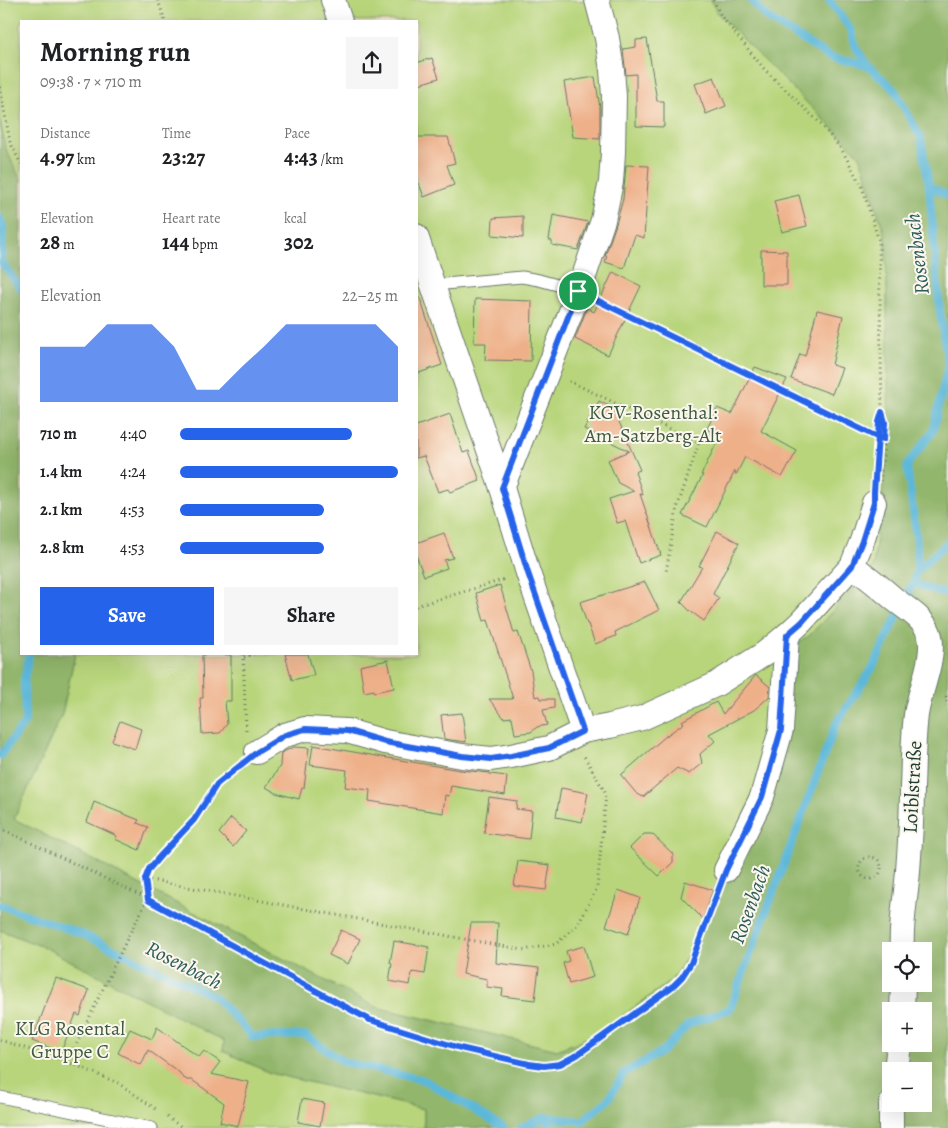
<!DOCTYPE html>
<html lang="en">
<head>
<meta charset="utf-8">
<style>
	:root { --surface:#fff; --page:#f6f6f6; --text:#202124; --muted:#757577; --accent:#2563eb }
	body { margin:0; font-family:Alegreya,serif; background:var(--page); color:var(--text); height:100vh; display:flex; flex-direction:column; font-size:19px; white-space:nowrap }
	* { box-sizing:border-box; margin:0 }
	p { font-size:16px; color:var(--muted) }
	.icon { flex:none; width:28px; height:28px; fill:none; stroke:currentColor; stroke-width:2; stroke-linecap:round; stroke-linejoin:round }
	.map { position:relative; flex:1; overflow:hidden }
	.sheet { position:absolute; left:20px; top:20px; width:398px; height:635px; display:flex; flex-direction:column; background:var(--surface); border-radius:0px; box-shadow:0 5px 20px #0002 }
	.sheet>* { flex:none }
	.controls { position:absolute; left:882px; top:942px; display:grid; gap:10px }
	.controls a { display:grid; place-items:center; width:50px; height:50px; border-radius:0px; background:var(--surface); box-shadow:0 5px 20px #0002; font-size:25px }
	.pin { position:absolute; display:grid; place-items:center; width:42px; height:42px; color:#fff; margin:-21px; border:2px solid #fff; border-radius:50%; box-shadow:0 1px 5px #0007 }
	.round { display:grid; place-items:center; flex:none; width:52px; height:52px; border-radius:0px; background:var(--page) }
	.summary { display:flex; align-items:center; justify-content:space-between; height:85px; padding:0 20px }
	h1 { font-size:28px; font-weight:700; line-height:38px }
	.figures { display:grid; grid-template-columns:repeat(3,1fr); gap:8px; height:85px; padding:5px 20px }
	.figures div { display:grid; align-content:center }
	.figures b { font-size:21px; font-weight:700 }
	.figures small { font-size:14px; font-weight:400 }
	.figures p { font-size:14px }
	.chart { height:140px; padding:10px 20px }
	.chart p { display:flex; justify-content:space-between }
	.chart svg { width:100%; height:90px; margin-top:5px; fill:var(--accent); opacity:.7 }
	.button { display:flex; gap:10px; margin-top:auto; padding:10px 20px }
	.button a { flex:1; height:58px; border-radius:0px; background:var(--accent); color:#fff; font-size:20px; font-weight:700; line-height:58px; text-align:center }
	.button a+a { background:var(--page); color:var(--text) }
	ul { padding:0 20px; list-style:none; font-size:16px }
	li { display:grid; grid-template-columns:80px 60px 1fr; align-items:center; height:38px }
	li i { height:12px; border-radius:6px; background:var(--accent) }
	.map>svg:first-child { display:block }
	.green { fill:#b8d57c; stroke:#6c8958 }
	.forest { fill:#92b66c; stroke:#587a50; fill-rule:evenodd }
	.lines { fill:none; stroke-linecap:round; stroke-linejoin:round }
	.stream { stroke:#5bb7d9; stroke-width:8 }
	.building { fill:#eeb089 }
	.lane-casing { stroke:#6a7769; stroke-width:13 }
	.street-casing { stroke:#6a7769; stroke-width:26 }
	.path { stroke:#6a7769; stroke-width:3; stroke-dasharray:1 4; stroke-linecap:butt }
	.lane { stroke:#fff; stroke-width:11 }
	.street { stroke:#fff; stroke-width:24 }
	.route-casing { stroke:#fff; stroke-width:10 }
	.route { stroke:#2563eb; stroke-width:6 }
	.labels { text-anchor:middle; stroke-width:4; stroke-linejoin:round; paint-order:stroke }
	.park-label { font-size:20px; fill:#3e5b42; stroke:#fbf7ec }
	.street-label { font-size:20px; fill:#1f3d34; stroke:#fbf7ec }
	.water-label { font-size:21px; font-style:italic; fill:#2e5c5d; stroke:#fbf7ec }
</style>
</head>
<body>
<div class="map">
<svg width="948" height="1128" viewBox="0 0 948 1128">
	<rect width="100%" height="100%" fill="#fbf7ec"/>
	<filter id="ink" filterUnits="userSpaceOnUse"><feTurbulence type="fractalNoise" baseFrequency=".02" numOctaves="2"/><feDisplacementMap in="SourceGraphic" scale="10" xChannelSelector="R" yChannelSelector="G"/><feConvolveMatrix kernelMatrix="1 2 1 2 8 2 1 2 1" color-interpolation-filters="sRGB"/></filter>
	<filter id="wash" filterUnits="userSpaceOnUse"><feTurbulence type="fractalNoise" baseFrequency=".0096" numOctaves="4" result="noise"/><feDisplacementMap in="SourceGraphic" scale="20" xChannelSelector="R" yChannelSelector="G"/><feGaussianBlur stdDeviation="1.12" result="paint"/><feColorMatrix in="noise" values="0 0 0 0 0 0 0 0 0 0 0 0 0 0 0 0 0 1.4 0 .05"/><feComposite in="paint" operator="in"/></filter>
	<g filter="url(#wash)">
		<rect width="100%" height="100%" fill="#f5e4cb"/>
		<!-- green -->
		<g class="green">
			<polygon points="0,0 711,0 718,13 860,156 886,238 889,438 873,567 811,634 782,657 773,729 760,777 688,956 671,981 598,1034 557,1050 376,1007 14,819 62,714 75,654 416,654 416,21 21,21 21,181 5,147 0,120"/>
			<polygon points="0,930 46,948 225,1041 223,1051 270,1073 424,1109 424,1128 0,1128"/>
		</g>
		<!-- forest -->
		<path class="forest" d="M 711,0 L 948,0 L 948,1128 L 424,1128 L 424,1109 L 270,1073 L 223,1051 L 224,1041 L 46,948 L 0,930 L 0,120 L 5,147 L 21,181 L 21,654 L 75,654 L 62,714 L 14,819 L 376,1007 L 557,1050 L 598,1034 L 671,981 L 688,956 L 760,777 L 773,729 L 782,656 L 811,634 L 873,567 L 889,438 L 886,238 L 860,156 L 717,13 ZM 891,951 L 924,951 L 924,984 L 891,984 ZM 891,1011 L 924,1011 L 924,1044 L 891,1044 ZM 891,1071 L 924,1071 L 924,1104 L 891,1104 Z"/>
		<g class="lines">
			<!-- stream -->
			<g class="stream">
				<polyline points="829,0 851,30 856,48 868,66"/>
				<polyline points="929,186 948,196"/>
				<polyline points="0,218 3,226 2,263 21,289"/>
				<polyline points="917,571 948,542"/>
				<polyline points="913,583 941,593 948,592"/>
				<polyline points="0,756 25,722 24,681 29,654"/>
				<polyline points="0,905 82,934 215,997 253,1037 305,1035 344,1062 424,1080 504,1128"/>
				<polyline points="545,1117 551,1128"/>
				<polyline points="521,1128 545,1117 582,1121 608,1100 624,1073 663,1051 689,1024 730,1009 836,724 872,669 913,583 917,571 917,542 907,465 933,431 948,365 940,313 929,186 921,138 894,89 868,66 830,57 766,17 751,0"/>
			</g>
		</g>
		<g id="blocks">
			<!-- building -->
			<g class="building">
				<polygon points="647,39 657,101 664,101 664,127 636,126 636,74 626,75 623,49 636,47 636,40"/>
				<polygon points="432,58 439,78 416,85 416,63"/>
				<polygon points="595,77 600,108 600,139 573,137 564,82"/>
				<polygon points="714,77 726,106 706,114 695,84"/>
				<polygon points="416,137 448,137 455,163 447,165 454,185 424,197 416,175"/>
				<polygon points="626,165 649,166 644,238 635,235 624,268 605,262 607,256 605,256 616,224 623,199"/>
				<polygon points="799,195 807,226 782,232 774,201"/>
				<polygon points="553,215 588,222 578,250 552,245 552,241 549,240"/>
				<polygon points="523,216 523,238 492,235 493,218"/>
				<polygon points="761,250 787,251 787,285 761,285"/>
				<polygon points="613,272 641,286 608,355 575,339 587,308 594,312"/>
				<polygon points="416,298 420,298 442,365 416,374"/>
				<polygon points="475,299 532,301 531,361 485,360 486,343 474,343"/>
				<polygon points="817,310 843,316 832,365 842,368 832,394 791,379 800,354 805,356"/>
				<polygon points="755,367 787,379 761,431 797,451 782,477 745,457 736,475 735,471 707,527 682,515 703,475 701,475 720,436 707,429 717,408 732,414"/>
				<polygon points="599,401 613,408 640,470 635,472 643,495 640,494 661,555 639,563 625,521 617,523 609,499 634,491 618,483 608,460 629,451 584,429"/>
				<polygon points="450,414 463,453 469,451 480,481 450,492 448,489 438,492 424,456 416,458 416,426"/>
				<polygon points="717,531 739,543 713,594 719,598 704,621 690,611 681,602 702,567 699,566"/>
				<polygon points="444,533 453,558 444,560 447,568 424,576 416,555 416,543"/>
				<polygon points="645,582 659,610 615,632 616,636 595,644 588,624 587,624 580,602"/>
				<polygon points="500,585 514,633 518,632 531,671 535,697 540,696 541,699 554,699 554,708 543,710 547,725 537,727 531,732 515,734 512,717 504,718 489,699 513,699 488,620 484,621 476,593"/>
				<polygon points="285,654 308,654 314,675 292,680"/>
				<polygon points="202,655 231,655 231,701 225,701 227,724 220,733 202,734 200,698 203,698"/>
				<polygon points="388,660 394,688 374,692 374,690 364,692 360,666"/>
				<polygon points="756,675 770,687 769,697 754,710 709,734 715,741 700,754 702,763 689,774 677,768 643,797 636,793 621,775 666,736 684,723 682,721 716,702 723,714"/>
				<polygon points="462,713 466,742 444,739 441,715"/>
				<polygon points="120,721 141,729 135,749 112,741"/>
				<polygon points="313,745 388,758 460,770 490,773 490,774 507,776 505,795 451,786 449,796 445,795 443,813 369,801 370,790 345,787 347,770 310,765"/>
				<polygon points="294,747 309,748 304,788 302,788 299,799 276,793 266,787 280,766 281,753"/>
				<polygon points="561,788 588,793 582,822 556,817"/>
				<polygon points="489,797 517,801 516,809 532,811 529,839 484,833"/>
				<polygon points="94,802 139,820 137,823 148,827 139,850 115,839 117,836 87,822"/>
				<polygon points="231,818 246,831 233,847 219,833"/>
				<polygon points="644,834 652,834 673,854 673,862 659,876 630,848"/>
				<polygon points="518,861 550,865 546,890 514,886"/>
				<polygon points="685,881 713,890 703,919 681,897"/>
				<polygon points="618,890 640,898 628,934 606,926"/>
				<polygon points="471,923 498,923 496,963 539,968 535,1000 502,996 503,989 487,987 487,979 463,974"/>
				<polygon points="341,930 360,939 348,964 329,955"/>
				<polygon points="394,941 429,947 425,974 412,972 410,985 389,981 392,964 390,963"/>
				<polygon points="584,946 593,977 569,984 563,963 569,961 566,951"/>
				<polygon points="56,978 89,990 80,1016 76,1014 61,1052 32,1041"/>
				<polygon points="157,1027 199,1057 204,1051 220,1062 211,1074 249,1082 238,1126 220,1122 224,1103 192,1080 187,1080 182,1077 180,1073 148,1050 141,1065 118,1053 130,1029 152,1039"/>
				<polygon points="302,1099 324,1103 320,1126 298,1122"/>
			</g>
		</g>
	</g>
	<g filter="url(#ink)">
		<use href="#blocks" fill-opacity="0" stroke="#6a7769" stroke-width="1"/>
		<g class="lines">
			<!-- lane casing -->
			<g class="lane-casing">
				<g id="lane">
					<polyline points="434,285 522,277 539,280 579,291"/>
					<polyline points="0,1097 152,1128"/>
				</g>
			</g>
			<!-- street casing -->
			<g class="street-casing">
				<g id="street">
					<polyline points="333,0 340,21"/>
					<polyline points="416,236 502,488 528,573 583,731"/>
					<polyline points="502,488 579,291 603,220 611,182 613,153 614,96 612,70 607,38 597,0"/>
					<path d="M 852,566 C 867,576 880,587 894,599 C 907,609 923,618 929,633 C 937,655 919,692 916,715 C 913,740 913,763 912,788 C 912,816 910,844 908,871 C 906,898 900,925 902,951"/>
					<polyline points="257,752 285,735 305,729 347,731 385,742 462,756 491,759 511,756 549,748 583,731 610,726 642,718 715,685 764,654 787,635 801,622 852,566 862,541 874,503"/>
					<polyline points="726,870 762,797 781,730 787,635"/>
					<polyline points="902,1011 903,984"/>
					<polyline points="896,1071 899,1044"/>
					<polyline points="891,1128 891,1104"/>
				</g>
			</g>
			<!-- path -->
			<g class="path">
				<polyline points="158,0 165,21"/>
				<polyline points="713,0 721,16 765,70 819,122 842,150 862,187 879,241 882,412 879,422 875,480"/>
				<polyline points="0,87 10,142 21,164"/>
				<polyline points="599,301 879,438 884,439"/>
				<polyline points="569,381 699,443 677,508 666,572"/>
				<path d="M 880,481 C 882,459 888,434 882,413"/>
				<polyline points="416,606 506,579"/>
				<polyline points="243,654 246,730"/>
				<polyline points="244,657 254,654"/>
				<polyline points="946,696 948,706"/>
				<polyline points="0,828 148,899 370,1020 460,1049 529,1064 544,1067 560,1064 577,1055 673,986 682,977 691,963 718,892"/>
				<circle cx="870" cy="868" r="11"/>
				<polyline points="145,879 523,950 556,944 578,924 597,888 606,794 584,756"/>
				<polyline points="0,1040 68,1062 118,1083 156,1109"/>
				<polyline points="68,1062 128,937 148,899 145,879 149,869 161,855 194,820 217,784 238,767"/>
				<polyline points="167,1117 183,1128"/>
			</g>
			<!-- lane -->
			<use href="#lane" class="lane"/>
			<!-- street -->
			<use href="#street" class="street"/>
		</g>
	</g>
	<g class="lines" filter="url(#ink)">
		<!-- route casing -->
		<g class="route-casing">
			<polyline id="route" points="578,291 502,488 528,573 583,731 549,748 511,756 491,759 462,756 385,742 348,731 305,729 285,735 257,752 217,784 194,820 161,855 149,869 145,879 148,900 370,1020 460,1048 529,1064 544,1066 560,1064 577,1055 673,986 682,977 691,963 726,870 762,797 781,730 787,635 802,622 852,566 862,541 874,503 874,492 879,422 882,412 885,422 884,439 879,438 578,291"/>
		</g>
		<!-- route -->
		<use href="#route" class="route"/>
	</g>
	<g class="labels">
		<!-- park labels -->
		<g class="park-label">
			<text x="653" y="419">KGV-Rosenthal:<tspan x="653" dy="23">Am-Satzberg-Alt</tspan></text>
			<text x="70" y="1035">KLG Rosental<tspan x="70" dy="23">Gruppe C</tspan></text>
		</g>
		<!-- street labels -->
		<g class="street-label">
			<text transform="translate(912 787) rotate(-87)" y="7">Loiblstraße</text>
		</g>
		<!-- water labels -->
		<g class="water-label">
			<text transform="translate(917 254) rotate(-97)" y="7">Rosenbach</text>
			<text transform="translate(750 904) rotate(-70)" y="7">Rosenbach</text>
			<text transform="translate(184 965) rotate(27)" y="7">Rosenbach</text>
		</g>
	</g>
</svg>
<div class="controls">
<a><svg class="icon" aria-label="locate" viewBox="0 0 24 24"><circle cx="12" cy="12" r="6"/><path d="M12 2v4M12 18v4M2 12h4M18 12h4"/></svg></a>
<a>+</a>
<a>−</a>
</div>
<div class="pin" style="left:578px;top:291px;background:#1e9e55"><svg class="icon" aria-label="arrive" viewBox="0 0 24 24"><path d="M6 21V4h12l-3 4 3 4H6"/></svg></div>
<section class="sheet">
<div class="summary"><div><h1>Morning run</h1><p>09:38 · 7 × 710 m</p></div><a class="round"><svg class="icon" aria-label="share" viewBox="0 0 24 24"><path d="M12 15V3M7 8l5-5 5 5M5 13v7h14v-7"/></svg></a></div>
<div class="figures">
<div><p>Distance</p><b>4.97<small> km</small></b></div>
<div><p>Time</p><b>23:27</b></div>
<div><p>Pace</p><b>4:43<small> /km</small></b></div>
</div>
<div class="figures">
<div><p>Elevation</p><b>28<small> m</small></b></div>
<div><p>Heart rate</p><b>144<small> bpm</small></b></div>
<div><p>kcal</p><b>302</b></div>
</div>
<div class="chart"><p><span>Elevation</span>22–25 m</p>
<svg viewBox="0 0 160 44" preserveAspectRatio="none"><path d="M0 44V17L10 17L20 17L30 6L40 6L50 6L60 17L70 38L80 38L90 27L100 17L110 6L120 6L130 6L140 6L150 6L160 17V44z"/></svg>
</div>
<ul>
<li><b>710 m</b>4:40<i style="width:79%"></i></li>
<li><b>1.4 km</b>4:24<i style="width:100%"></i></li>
<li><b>2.1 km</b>4:53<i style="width:66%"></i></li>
<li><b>2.8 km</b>4:53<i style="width:66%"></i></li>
</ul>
<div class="button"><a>Save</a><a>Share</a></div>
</section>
</div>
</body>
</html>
